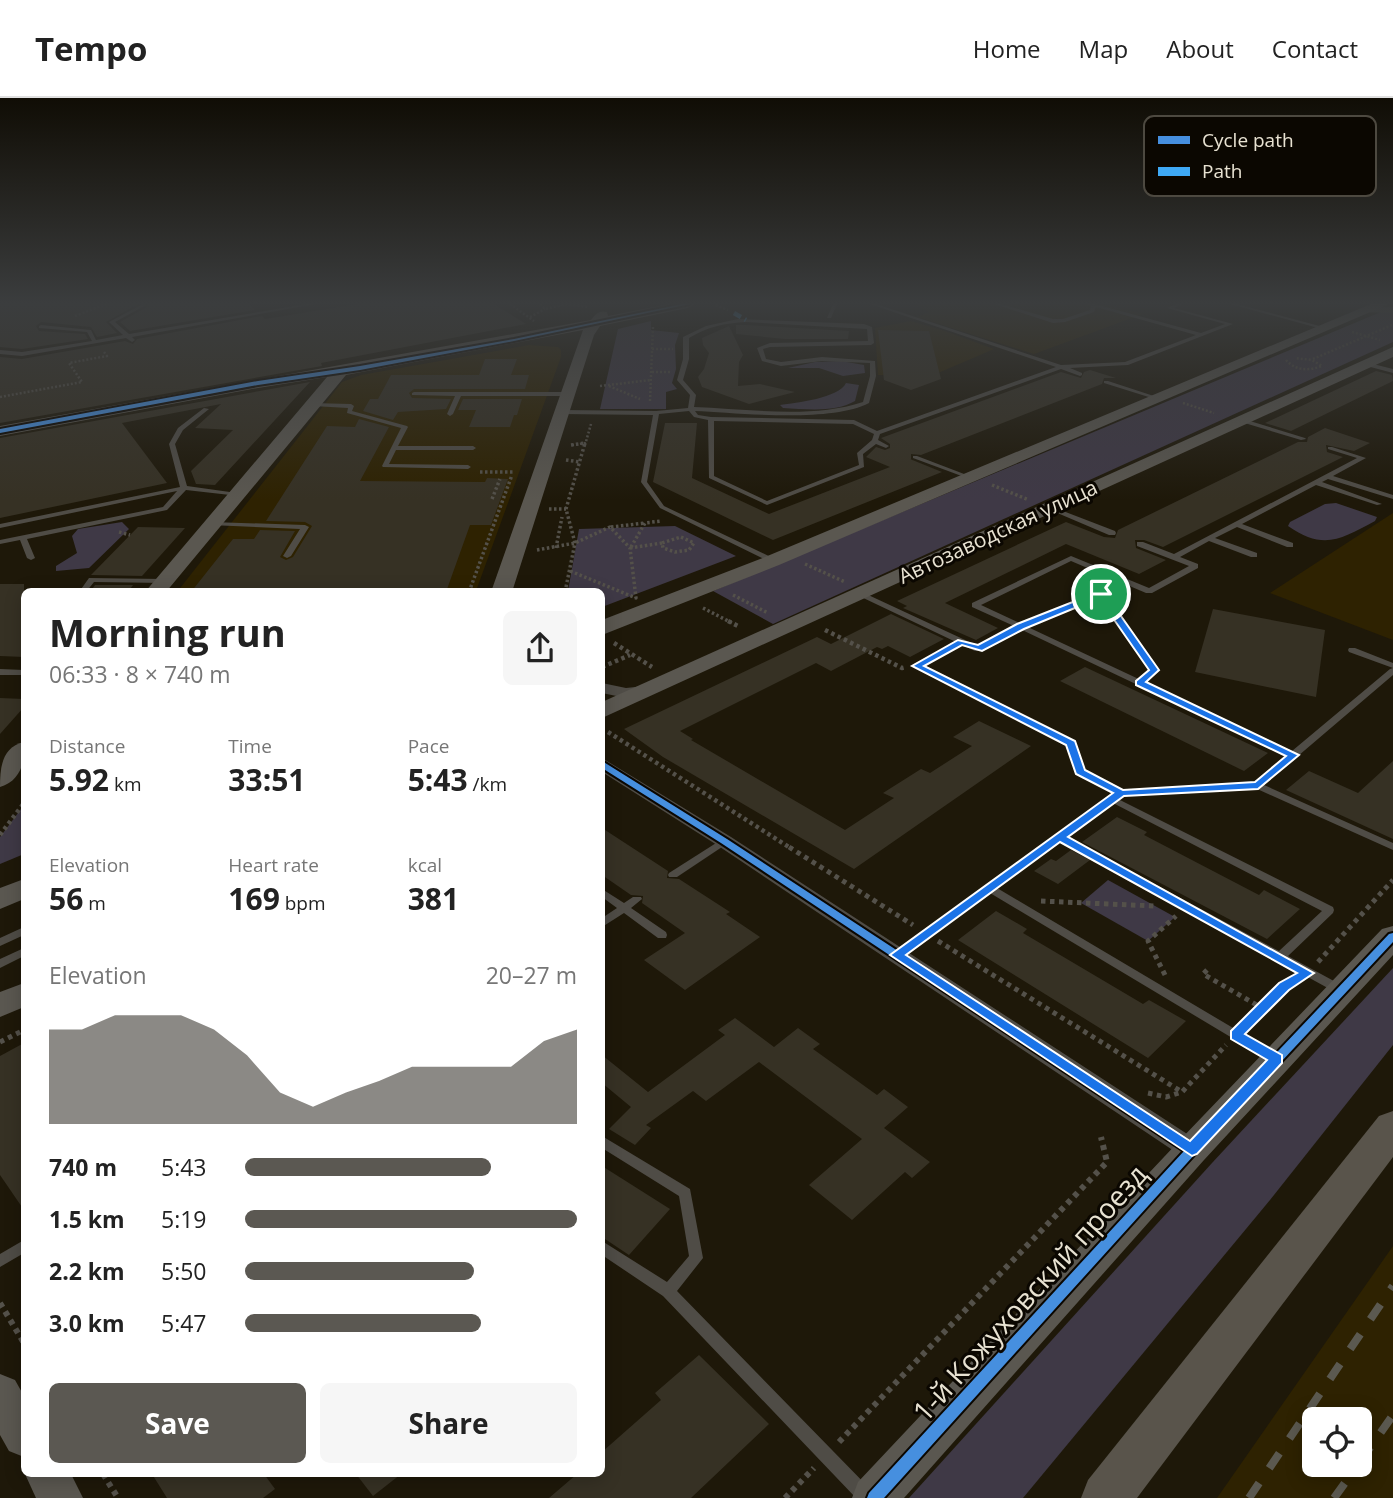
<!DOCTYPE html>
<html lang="en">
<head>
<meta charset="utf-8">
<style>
	:root { --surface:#fff; --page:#f6f6f6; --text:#222; --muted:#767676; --line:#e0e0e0; --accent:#5b5852 }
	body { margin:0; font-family:"Open Sans",sans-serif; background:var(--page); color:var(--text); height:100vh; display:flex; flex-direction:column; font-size:26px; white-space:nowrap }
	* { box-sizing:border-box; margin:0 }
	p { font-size:23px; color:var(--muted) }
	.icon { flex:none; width:38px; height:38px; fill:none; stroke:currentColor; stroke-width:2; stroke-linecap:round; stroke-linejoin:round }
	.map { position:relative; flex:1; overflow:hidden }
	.drawer { position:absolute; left:21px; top:490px; width:584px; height:889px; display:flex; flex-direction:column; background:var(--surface); border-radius:10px; box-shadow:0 4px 18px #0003 }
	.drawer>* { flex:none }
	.tools { position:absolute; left:1302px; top:1309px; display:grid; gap:14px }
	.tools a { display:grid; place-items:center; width:70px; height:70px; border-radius:10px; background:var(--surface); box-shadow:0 4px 18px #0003; font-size:35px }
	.pin { position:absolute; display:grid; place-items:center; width:60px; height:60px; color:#fff; margin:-30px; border:4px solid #fff; border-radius:50%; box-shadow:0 2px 7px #0007 }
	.round { display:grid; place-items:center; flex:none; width:74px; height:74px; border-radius:10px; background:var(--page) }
	.overview { display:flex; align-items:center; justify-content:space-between; height:119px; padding:0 28px }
	h1 { font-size:38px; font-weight:700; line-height:52px }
	.figures { display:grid; grid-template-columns:repeat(3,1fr); gap:10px; height:119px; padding:7px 28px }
	.figures div { display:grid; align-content:center }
	.figures b { font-size:30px; font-weight:700 }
	.figures small { font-size:19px; font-weight:400 }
	.figures p { font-size:19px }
	.chart { height:196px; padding:14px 28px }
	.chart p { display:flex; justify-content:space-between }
	.chart svg { width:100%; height:126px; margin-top:7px; fill:var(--accent); opacity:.7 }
	.primary-button { display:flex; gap:14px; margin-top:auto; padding:14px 28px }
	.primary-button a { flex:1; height:80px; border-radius:10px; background:var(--accent); color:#fff; font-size:28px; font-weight:700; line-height:80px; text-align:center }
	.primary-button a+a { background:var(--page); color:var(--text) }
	ul { padding:0 28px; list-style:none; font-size:23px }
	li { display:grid; grid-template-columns:112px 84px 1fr; align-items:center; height:52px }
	li i { height:18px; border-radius:9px; background:var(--accent) }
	header { display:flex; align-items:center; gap:42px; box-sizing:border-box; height:98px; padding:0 35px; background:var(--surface); border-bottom:2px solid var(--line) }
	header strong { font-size:33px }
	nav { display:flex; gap:38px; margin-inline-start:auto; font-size:24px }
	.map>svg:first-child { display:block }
	.built { fill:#2e2201; fill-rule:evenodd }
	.green { fill:#3f3946 }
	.building { fill:#363124 }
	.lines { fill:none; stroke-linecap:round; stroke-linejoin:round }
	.path-far4 { stroke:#54514a; stroke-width:2.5; stroke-dasharray:2 2; stroke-linecap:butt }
	.path-far3 { stroke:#54514a; stroke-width:3.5; stroke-dasharray:2.5 2.5; stroke-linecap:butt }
	.path-far2 { stroke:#54514a; stroke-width:4.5; stroke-dasharray:3.5 3.5; stroke-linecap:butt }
	.path-far1 { stroke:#54514a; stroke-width:5; stroke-dasharray:4.5 4.5; stroke-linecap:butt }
	.path { stroke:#54514a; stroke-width:6; stroke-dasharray:5 5; stroke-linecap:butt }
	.lane { fill:#4f4c46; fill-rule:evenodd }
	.street { fill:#4f4c46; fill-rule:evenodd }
	.secondary { fill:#5a5750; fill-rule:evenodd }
	.primary { fill:#59544b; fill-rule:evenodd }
	.rail { stroke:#5b5950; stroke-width:8; stroke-dasharray:18 18; stroke-linecap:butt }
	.quiet { stroke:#3fa9f5; stroke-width:4.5; stroke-dasharray:8 4.5; stroke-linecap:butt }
	.cycleway-casing { stroke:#0b0701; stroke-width:4 }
	.cycleway { fill:#468fdf; fill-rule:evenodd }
	.route { fill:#1a73e8; stroke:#fff; stroke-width:2; fill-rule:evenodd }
	.labels { text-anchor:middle; stroke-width:6; stroke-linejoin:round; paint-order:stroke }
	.far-street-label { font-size:21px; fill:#e8e2d2; stroke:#0b0701 }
	.near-street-label { font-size:28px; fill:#e8e2d2; stroke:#0b0701 }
	.key { fill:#0b0701; stroke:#4d4940; stroke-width:2 }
	.key-label { font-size:19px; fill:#e8e2d2 }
</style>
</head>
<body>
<header>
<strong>Tempo</strong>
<nav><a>Home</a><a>Map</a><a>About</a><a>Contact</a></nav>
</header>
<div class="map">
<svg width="1393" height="1400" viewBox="0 0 1393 1400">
	<rect width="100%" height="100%" fill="#1e1809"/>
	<!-- built -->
	<g class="built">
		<polygon points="915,206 1103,206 1143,216 1034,256 917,219 929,214"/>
		<polygon points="911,223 945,233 994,251 931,278 878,277 875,230"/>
		<polygon points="529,247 558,249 561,252 561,259 476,493 177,494 342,284 361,277"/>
		<polygon points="1393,415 1393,542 1270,495"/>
		<path d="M 1393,1148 L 1393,1400 L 1217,1400 ZM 1314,1321 L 1360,1321 L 1360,1367 L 1314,1367 Z"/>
	</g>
	<!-- green -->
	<g class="green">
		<polygon points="1381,214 1393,214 1393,244 773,526 713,493"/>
		<polygon points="651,223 651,232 679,235 675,247 676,271 672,285 677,291 666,294 666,311 600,311 618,231"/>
		<polygon points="841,263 864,267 865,275 843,278 819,270 788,270 815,264"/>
		<path d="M 846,285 L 859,287 L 855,303 C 834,315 806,311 783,310 L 780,307 C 796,305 839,300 846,285 Z"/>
		<path d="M 1336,405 L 1377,419 L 1375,423 C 1341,441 1324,453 1288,428 L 1290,424 L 1325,406 Z"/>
		<polygon points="122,424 129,431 89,470 56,473 56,468 77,455 72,438 78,431"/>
		<polygon points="675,428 736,458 602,509 602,494 568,493 579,431"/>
		<polygon points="24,707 24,756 0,766 0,739"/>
		<polygon points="1108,782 1175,819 1148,843 1081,805"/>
		<polygon points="1393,870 1393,947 1270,1102 1023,1400 909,1400 1212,1065"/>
	</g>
	<!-- building -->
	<g class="building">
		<polygon points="0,206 138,206 106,224 117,235 97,239 91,229 41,224 36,228 39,233 85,236 88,241 22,251 0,249"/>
		<polygon points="148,206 249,206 255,212 130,233 120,224 147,209"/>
		<polygon points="358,206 494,206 526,226 321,265 322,268 0,325 0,259 22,261 125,243 133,246 137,241 262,218 265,221"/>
		<polygon points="736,227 746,227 849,233 848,241 785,241 736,236"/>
		<polygon points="729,228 743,257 739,264 738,288 760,286 795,294 749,306 702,289 698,279 704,271 709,255 703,247 702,240"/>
		<polygon points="878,232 929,233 941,281 911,292 884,282"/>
		<polygon points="485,261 517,261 511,277 529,277 525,291 414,291 409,295 412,300 451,301 446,311 398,314 393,322 363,313 370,301 378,301 391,277 479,277"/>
		<polygon points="1090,272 1116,280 1104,280 1102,286 921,357 911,356 911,361 895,367 910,361 942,374 773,442 653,384 665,325 697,325 692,380 769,416 890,369 866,359 876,349 885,352 890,350 890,346 881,340 1061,274 1081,280 1084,274"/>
		<polygon points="1376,273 1392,277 1393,283 1291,333 1265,325"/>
		<polygon points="310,284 215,387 196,386 191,373 233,332 195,330 221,306 122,325 167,385 0,420 0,340"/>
		<polygon points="463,301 522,301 517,317 514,317 510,329 469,329 476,312 458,312"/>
		<polygon points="359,321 389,329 360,383 485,384 487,380 508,381 491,427 470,427 446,494 191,494 233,441 254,441 260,432 295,433 280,459 286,462 293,459 312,428 305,424 266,423 327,328 355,329"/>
		<polygon points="1325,330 1370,345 1354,353 1326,347 1327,354 1343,359 1163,449 1144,442 1135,442 1136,450 1166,462 1139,476 1066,446 945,505 998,530 976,542 903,510 907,508 897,503 1066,424 1104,439 1115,440 1118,432 1298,344 1307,344 1308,339"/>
		<polygon points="138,429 185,430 142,478 91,477"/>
		<polygon points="0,486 24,486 24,559 0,558"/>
		<polygon points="95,487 133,487 128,494 90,494"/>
		<polygon points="1213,511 1325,532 1316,599 1195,574"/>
		<polygon points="891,516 944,541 910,559 888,548 882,551 877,549 831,573 816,565 680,633 693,641 691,642 845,732 894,700 883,695 921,671 930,675 972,648 953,639 979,623 1031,648 854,771 663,659 624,631 817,539 831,546"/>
		<polygon points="1085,569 1268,655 1244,673 1060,583"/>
		<polygon points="0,600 24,601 24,609 0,636"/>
		<polygon points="1393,663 1393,741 1286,692 1309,673 1358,695"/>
		<polygon points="1117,719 1147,734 1144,737 1259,797 1264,792 1300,811 1267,841 1082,744"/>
		<polygon points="602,730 668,773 667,780 679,781 730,814 726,816 760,839 685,892 644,862 685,835 642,805 643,798 631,797 602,777"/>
		<polygon points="1071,752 1090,762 1058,786 1034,773 1051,761 1056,763"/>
		<polygon points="996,813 1027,831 1023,835 1143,906 1149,902 1186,923 1148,960 958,842"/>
		<polygon points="735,920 774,949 798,930 820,946 813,951 877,997 884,991 908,1009 884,1030 930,1064 912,1080 905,1074 852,1122 809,1087 862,1041 759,964 706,1003 693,993 646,1027 651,1030 635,1047 609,1031 631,1009 602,985 602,957 648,994 725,937 718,932"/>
		<polygon points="24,945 24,1112 0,1077 0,958"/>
		<polygon points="602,1068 670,1111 629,1157 602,1139"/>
		<polygon points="699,1257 769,1326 691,1400 549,1400 577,1376 602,1376 602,1354 661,1302 655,1295"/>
		<polygon points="152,1376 264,1376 275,1391 263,1400 167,1400"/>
		<polygon points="356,1376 401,1376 373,1398"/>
	</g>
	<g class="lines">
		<!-- path-far4 -->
		<g class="path-far4">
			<polyline points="510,206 534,223"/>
			<polyline points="540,206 545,211 567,206 588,209"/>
			<polyline points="716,207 728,212"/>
			<polyline points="75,218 106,206"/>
			<polyline points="530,219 545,211"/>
			<polyline points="1352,234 1380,242"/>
			<polyline points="652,251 673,251"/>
			<polyline points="1313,261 1392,227"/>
			<path d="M 1286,262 C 1296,273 1309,273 1322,268 L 1312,262 L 1295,260"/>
			<polyline points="652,274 671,274"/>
			<polyline points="600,288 651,282"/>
			<polyline points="609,288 640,301"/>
			<polyline points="0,299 82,284 69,265 107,258 104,254"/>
			<polyline points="650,303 653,228"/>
			<polyline points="1183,305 1214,315"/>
			<polyline points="572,347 586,345"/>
			<polyline points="585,347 591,326"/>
		</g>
		<!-- path-far3 -->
		<g class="path-far3">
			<polyline points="571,347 585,345"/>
			<polyline points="566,362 580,364"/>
			<polyline points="480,374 513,374"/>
			<polyline points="992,387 1029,402"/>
			<polyline points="492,401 500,381"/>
			<polyline points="549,411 566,411"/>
			<polyline points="611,429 645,425"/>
			<polyline points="119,434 130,437"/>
			<polygon points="681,439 694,445 689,452 675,454 663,450 662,445"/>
			<polyline points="631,449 645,425 661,423"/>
			<polyline points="556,450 562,419"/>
			<polyline points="630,450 662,445"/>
			<polyline points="537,452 575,445 610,429 630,450 636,500 570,473"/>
			<polyline points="805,466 845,484"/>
			<polyline points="469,494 512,377"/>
			<polyline points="565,494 575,445 566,411 585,345"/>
			<polyline points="1101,496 1121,525"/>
			<polyline points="733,497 768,515"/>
			<polyline points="703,510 732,525"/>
			<polyline points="1037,522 1110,492"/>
		</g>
		<!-- path-far2 -->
		<g class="path-far2">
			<polyline points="728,523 740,529"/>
			<polyline points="1120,523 1154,572 1151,575"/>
			<polyline points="825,532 902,570 906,569"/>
			<polyline points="614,545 652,569"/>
			<polyline points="602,569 630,557"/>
			<polyline points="931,575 1071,645 1080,674 1109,689"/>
			<polyline points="608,634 792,751"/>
			<polyline points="1132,694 1246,688"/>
			<polyline points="0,737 24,705"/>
		</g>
		<!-- path-far1 -->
		<g class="path-far1">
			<polyline points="789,749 913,827"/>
			<polyline points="1041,803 1154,808"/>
			<polyline points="938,843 1182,994"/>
			<polyline points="1318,864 1393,782"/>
			<polyline points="1207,872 1203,876 1262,910"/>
			<polyline points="1165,877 1148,843 1176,818"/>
			<polyline points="1247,925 1284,888 1295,882"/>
			<polyline points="0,944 24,932"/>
			<polyline points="1148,995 1166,999 1182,994 1226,947"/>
		</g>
		<!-- path -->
		<g class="path">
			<polyline points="0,1205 24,1245"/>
			<polyline points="839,1344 1107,1064 1101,1039"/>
			<polyline points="103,1376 118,1400"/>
			<polyline points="785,1400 814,1370"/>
		</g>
		<!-- lane -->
		<g class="lane">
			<polygon points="143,206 146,207 115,224 129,236 306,206 316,206 132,239 135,242 132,244 126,240 22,258 0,256 0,252 22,254 92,243 87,234 39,230 39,228 41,227 91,232 96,242 123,237 109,224"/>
			<polygon points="833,206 837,206 831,220 827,220"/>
			<path d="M 870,206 L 876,206 L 1061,267 L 1125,264 L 1196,237 L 1096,209 L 1094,214 L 1065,224 L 1053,225 L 994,206 L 1001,206 L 1053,221 L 1063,221 L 1090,212 L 1091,208 L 1088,206 L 1095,206 L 1201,235 L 1225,226 L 1167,210 L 1176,206 L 1182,206 L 1174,210 L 1233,226 L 1128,267 L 1070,270 L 1082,275 L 1082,277 L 1080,278 L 1061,271 L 880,336 L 878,342 L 889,348 L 886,350 L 876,346 L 863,356 L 864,369 L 767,407 L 709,380 L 708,322 L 694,319 L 689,313 L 659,316 L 647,384 L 664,408 L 775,461 L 776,463 L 772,465 L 660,410 L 641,384 L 653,317 L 561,316 L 558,314 L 561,312 L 656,313 L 688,310 L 690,297 L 677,282 L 683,261 L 683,239 L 706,228 L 738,221 L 864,226 L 872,229 L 874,245 L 871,247 L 770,249 L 763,251 L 766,261 L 781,264 L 822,259 L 875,263 L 876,278 L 869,305 C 831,325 740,315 695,313 L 698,317 L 711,319 L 854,322 L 877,333 L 1056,269 ZM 746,224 L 867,231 L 868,243 L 770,245 L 757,250 L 762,263 L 781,268 L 822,263 L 870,265 L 870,278 L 863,304 C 812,321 748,311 694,309 L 696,297 L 683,282 L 689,261 L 689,240 C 707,229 725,225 746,224 ZM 714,323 L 853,326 L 874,336 L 872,342 L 857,355 L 859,367 L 767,403 L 714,378 Z"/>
			<polygon points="1230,206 1237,206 1327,230 1322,231"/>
			<polygon points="1365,264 1393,271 1393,275 1363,267 1363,265"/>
			<polygon points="1104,283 1108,283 1160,300 1155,301 1104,285"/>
			<polygon points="414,294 565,294 568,296 565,298 461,298 453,316 450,318 447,316 455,298 412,297 412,295"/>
			<polygon points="311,305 351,306 354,308 352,313 407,328 408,329 398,348 473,348 476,350 473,352 396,352 389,366 468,367 471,369 468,371 383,369 382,368 401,330 347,315 348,310 313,308 311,307"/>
			<polygon points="204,310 209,311 183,332 175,346 187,388 237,395 240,397 239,398 186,392 167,412 27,441 35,460 31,462 27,460 20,442 0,446 0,442 163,409 177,393 0,430 0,426 180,389 169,346 178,330"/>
			<polygon points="1240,320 1305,340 1306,341 1301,342 1238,323 1237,322"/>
			<polygon points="1328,349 1332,349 1366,360 1333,378 1393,397 1393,401 1328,381 1322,384 1382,406 1377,407 1316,387 1242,426 1293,445 1293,449 1287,449 1237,429 1215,440 1257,455 1257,459 1251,459 1209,443 1180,459 1198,466 1198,470 1152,495 1146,495 1071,463 981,507 1292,653 1390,571 1393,570 1349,554 1348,552 1349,550 1355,550 1393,565 1393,577 1264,687 1393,745 1393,752 1255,690 1253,688 1255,686 1287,658 1020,531 981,553 975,553 962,547 920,570 914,570 913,568 914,566 956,544 857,497 858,495 864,495 978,548 1014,528 972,509 972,505 1071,458 1149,490 1189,468 1137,448 1137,444 1143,444 1174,456 1357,360 1328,351"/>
			<polygon points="913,358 917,358 972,379 967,380 913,360"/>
			<polygon points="1050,408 1115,433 1116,435 1115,437 1109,437 1048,411 1047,410"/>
			<polygon points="212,424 305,427 309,429 291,458 287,460 283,458 300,431 210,427 210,425"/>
			<polygon points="89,480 164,481 168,483 164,485 94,484 86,494 79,494"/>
			<polygon points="0,571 24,572 24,577 0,577"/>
			<path d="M 1112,698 L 1333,809 L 1334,812 L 1333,815 L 1288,858 L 1343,888 L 1345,891 L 1343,894 L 1335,894 L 1060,743 L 997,790 L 1277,956 L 1279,959 L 1277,962 L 1273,964 L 1269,962 L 990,795 L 901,860 L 893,860 L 891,857 L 893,854 L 1109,699 ZM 1113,705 L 1322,813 L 1279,853 L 1067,739 Z"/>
			<polygon points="724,740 729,743 728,745 677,779 669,779 668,777 669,775"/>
			<polygon points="602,791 624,805 633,799 641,799 642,801 631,810 666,834 667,837 666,840 658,840 624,815 602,829 602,820 617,810 602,799"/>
			<polygon points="24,829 24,837 0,848 0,840"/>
			<polygon points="24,850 24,858 0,870 0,861"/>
			<polygon points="602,1038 690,1091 703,1160 677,1193 873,1394 875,1400 856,1400 663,1198 602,1157 602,1143 667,1184 689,1158 679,1098 602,1050"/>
			<polygon points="24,1142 24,1155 0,1169 0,1156"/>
		</g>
		<!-- street -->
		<g class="street">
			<polygon points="1367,209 1393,209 1393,215 1363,214 1362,212"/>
			<polygon points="602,585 626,590 645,588 654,593 651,597 626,600 602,595"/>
			<polygon points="602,660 731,739 1201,1045 1205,1052 1201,1059 1192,1063 1183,1059 717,747 602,674"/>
		</g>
		<!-- secondary -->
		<g class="secondary">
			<path d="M 669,206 L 695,206 L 688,210 L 600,228 L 594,237 L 512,494 L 491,494 L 583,232 L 346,277 L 166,494 L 145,494 L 327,279 L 258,290 L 0,338 L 0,328 L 591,222 C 596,216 598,212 607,214 L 608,218 Z"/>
			<polygon points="1371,206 1389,206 779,467 602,537 602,522 765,459"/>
			<polygon points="1393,249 1393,259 602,620 602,604"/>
			<path d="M 24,644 C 26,662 21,683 0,689 C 0,669 2,649 24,644 Z"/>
			<polygon points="24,781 24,801 0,811 0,790"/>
			<polygon points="1393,828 1393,857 1204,1062 904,1400 852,1400 858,1384 1180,1042 1382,831"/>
			<polygon points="24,885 24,909 0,919 0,894"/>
			<polygon points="0,1276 15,1282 24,1298 24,1359 9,1353 0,1337"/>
			<polygon points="25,1376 71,1376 83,1400 36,1400"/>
		</g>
		<!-- primary -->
		<polygon class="primary" points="1393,1013 1393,1059 1137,1400 1081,1400 1088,1382 1379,1018"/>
		<!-- rail -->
		<g class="rail">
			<polyline points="1360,1364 1393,1317"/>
			<polyline points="1249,1400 1393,1188"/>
			<polyline points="1334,1400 1358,1367"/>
		</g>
		<!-- quiet -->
		<polyline class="quiet" points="734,215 746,222"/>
		<!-- cycleway casing -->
		<g class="cycleway-casing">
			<g id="cycleway">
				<polygon points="682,206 690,206 514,243 360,272 258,287 0,335 0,331 258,283 360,268 514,241"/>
				<polygon points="602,663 727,741 1191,1045 1389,836 1393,835 1393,844 1196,1055 884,1400 867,1400 869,1395 1184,1053 721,745 602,670"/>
			</g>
		</g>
		<!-- cycleway -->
		<use href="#cycleway" class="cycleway"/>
	</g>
	<!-- sky -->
	<linearGradient id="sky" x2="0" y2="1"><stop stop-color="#100d05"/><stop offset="0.51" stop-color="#3b3d3e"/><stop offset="1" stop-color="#3b3d3e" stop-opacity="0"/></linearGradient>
	<rect width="1393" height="402" fill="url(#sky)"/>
	<!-- route -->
	<path class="route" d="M 1098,494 L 1104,494 L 1159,572 L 1146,584 L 1299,657 L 1258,691 L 1124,698 L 1068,739 L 1314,875 L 1289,892 L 1245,936 L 1282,957 L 1282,965 L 1197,1056 L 1192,1058 L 890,857 L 1113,695 L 1076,676 L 1066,647 L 912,568 L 958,542 L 978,547 L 1017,526 ZM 1099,500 L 1149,572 L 1136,583 L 1136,587 L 1286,658 L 1255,684 L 1123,692 L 1085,672 L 1075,643 L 924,568 L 962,547 L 982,553 L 1024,531 ZM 1060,744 L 1297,875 L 1279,885 L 1231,933 L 1231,941 L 1267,962 L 1190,1043 L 906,857 Z"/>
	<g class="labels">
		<!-- far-street labels -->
		<g class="far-street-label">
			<text transform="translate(998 434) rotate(-25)" y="7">Автозаводская улица</text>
		</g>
		<!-- near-street labels -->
		<g class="near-street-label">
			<text transform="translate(1030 1195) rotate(-48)" y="10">1-й Кожуховский проезд</text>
		</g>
	</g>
	<!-- legend -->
	<rect x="1144" y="18" width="232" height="80" rx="10" class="key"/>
	<rect x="1158" y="38" width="32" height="8" fill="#468fdf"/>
	<rect x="1158" y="69" width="32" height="9" fill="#3fa9f5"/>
	<g class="key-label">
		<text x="1202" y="49">Cycle path</text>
		<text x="1202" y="80">Path</text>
	</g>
</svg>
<div class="tools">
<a><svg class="icon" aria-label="locate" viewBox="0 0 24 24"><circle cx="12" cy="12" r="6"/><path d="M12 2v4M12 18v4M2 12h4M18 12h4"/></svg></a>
</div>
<div class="pin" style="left:1101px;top:496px;background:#1e9e55"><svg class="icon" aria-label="arrive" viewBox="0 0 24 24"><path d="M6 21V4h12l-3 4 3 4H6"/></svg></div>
<section class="drawer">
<div class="overview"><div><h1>Morning run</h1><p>06:33 · 8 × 740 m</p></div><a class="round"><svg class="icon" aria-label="share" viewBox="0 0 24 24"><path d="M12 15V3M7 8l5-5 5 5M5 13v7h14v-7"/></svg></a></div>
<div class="figures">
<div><p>Distance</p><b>5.92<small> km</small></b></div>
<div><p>Time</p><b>33:51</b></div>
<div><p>Pace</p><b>5:43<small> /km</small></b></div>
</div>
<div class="figures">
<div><p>Elevation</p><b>56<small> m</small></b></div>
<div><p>Heart rate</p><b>169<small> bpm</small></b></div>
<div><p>kcal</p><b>381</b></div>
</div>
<div class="chart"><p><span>Elevation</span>20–27 m</p>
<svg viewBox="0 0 160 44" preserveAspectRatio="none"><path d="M0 44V11L10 11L20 6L30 6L40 6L50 11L60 20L70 33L80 38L90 33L100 29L110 24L120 24L130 24L140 24L150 15L160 11V44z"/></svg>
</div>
<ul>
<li><b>740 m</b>5:43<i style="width:74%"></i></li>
<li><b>1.5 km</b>5:19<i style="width:100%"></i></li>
<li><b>2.2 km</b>5:50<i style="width:69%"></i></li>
<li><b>3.0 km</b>5:47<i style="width:71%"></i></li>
</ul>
<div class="primary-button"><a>Save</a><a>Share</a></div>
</section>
</div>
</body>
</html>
